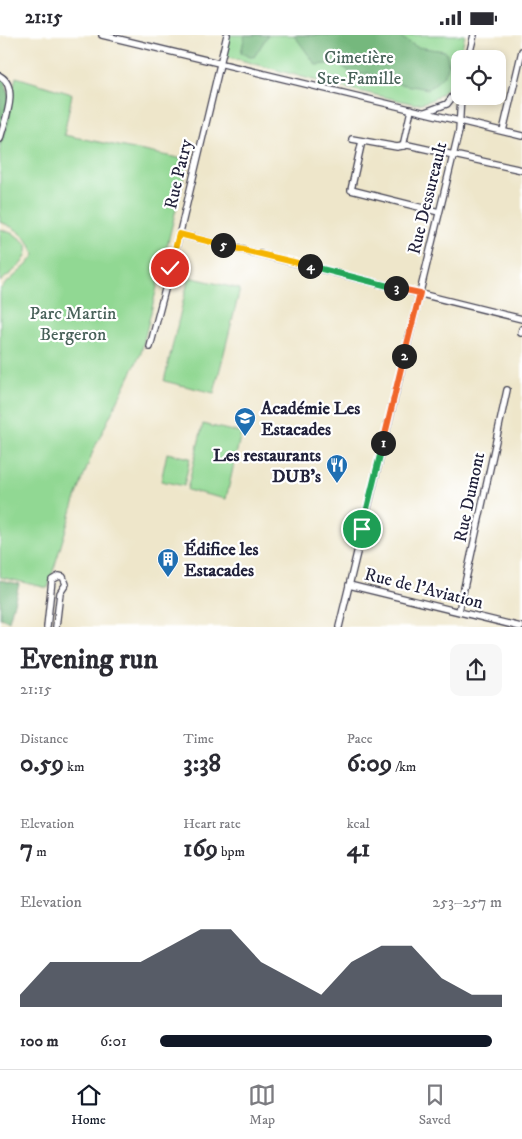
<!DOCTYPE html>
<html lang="en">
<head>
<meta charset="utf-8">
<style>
	:root { --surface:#fff; --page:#f7f7f7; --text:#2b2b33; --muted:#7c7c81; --line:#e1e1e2; --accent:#111827 }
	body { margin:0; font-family:"IM FELL DW Pica",serif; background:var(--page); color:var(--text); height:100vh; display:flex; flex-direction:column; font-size:19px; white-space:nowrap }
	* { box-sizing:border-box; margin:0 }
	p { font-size:16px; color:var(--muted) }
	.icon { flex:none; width:28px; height:28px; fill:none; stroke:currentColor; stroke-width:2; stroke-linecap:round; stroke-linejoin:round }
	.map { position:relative; height:592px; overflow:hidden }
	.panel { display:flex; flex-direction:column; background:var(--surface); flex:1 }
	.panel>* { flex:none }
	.buttons { position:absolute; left:451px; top:15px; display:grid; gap:10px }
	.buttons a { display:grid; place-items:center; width:55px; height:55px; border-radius:10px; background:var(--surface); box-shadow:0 2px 8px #0003; font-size:25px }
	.pin { position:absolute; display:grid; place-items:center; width:42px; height:42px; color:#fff; margin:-21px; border:2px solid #fff; border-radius:50%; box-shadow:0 1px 5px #0007 }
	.km { position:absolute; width:25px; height:25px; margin:-12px; border-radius:50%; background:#222; color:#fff; font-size:14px; line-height:25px; text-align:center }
	.round { display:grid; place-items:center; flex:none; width:52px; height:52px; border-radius:10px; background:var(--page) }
	.headline { display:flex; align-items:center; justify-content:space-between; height:85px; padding:0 20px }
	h1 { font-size:28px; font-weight:800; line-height:38px }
	.figures { display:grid; grid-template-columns:repeat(3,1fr); gap:8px; height:85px; padding:5px 20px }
	.figures div { display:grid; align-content:center }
	.figures b { font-size:25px; font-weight:800 }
	.figures small { font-size:14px; font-weight:400 }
	.figures p { font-size:14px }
	.chart { height:140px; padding:10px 20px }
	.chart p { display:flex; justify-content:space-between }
	.chart svg { width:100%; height:90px; margin-top:5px; fill:var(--accent); opacity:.7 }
	ul { padding:0 20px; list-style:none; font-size:16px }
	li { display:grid; grid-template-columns:80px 60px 1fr; align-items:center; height:38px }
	li i { height:12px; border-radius:6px; background:var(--accent) }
	.status { display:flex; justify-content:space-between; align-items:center; height:35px; padding:0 25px; background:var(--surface); direction:ltr }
	.status svg { height:14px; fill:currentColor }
	.dock { display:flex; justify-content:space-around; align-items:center; height:70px; border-top:1px solid var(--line); background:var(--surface); font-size:14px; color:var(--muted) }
	.dock a { display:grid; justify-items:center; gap:2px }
	.dock .current { color:var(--accent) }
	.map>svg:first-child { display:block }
	.green { fill:#91d893; stroke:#5a7d67 }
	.forest { fill:#74b87d; stroke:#4b6d5c }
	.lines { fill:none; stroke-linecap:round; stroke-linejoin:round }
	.minor-casing { stroke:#413f50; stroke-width:8 }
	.minor { stroke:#fff; stroke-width:5.5 }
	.split-1-casing { stroke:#fff; stroke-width:10 }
	.split-2-casing { stroke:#fff; stroke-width:10 }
	.split-3-casing { stroke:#fff; stroke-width:10 }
	.split-4-casing { stroke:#fff; stroke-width:10 }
	.split-5-casing { stroke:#fff; stroke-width:10 }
	.split-6-casing { stroke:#fff; stroke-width:10 }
	.split-1 { stroke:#22a559; stroke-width:6 }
	.split-2 { stroke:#f0652b; stroke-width:6 }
	.split-3 { stroke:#f0652b; stroke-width:6 }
	.split-4 { stroke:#22a559; stroke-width:6 }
	.split-5 { stroke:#f5b400; stroke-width:6 }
	.split-6 { stroke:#f5b400; stroke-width:6 }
	.labels { text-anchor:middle; stroke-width:4.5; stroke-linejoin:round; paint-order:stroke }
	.park-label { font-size:18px; fill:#49625a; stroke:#fff }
	.street-label { font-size:18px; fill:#22223b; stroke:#fff }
	.poi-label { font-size:18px; font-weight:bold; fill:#22223b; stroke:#fff; text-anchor:start }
</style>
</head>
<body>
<div class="status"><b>21:15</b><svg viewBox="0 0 49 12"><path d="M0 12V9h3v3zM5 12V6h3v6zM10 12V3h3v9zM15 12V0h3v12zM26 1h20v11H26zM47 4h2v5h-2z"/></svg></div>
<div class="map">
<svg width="522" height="592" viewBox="0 0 522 592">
	<rect width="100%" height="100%" fill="#fff"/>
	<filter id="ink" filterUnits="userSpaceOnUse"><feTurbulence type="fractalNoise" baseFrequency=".02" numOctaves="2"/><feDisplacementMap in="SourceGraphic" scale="10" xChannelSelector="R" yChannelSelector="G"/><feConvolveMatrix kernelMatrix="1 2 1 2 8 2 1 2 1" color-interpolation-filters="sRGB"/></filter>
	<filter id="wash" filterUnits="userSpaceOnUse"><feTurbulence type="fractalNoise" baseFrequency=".0096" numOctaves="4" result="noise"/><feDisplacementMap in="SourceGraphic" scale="20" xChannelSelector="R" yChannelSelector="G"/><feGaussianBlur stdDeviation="1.12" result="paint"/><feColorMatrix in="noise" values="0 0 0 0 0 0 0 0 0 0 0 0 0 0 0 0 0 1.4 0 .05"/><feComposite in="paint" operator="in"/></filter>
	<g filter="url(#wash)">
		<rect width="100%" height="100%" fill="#eee6ca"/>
		<!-- green -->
		<g class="green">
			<path d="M 227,0 L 465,0 C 457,32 454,65 415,69 L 332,50 L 222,20 Z"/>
			<path d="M 16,42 L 72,59 L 64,100 L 188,125 L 141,318 L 93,416 L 73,471 L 48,553 L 0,542 L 0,254 L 27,230 L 35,220 C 28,202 19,194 0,187 L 0,106 Z"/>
			<path d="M 0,194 L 14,199 L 27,209 C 30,227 12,236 0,247 Z"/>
			<polygon points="189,242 240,254 214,358 164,346"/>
			<polygon points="203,389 241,398 226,464 187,455"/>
			<polygon points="167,418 190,423 184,451 161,446"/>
		</g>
		<!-- forest -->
		<g class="forest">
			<polygon points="245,0 268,0 254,22 241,18"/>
			<path d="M 294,0 L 401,0 L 402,3 L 417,12 L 445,16 C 454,34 443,43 428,54 L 383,46 L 368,38 L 354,40 L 338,28 L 316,30 Z"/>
			<path d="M 0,40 L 10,42 L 6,49 C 13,75 11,85 0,110 Z"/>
			<polygon points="0,545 19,549 9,586 0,583"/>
		</g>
	</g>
	<g filter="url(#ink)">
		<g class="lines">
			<!-- minor casing -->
			<g class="minor-casing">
				<g id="minor">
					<polyline points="102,0 522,101"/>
					<polyline points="468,24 474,0"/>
					<path d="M 0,41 C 20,53 4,86 0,104"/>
					<polyline points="425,77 447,69 460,52"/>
					<polyline points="503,96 522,16"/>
					<polyline points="352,104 397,112 408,110 522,135"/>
					<polyline points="362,106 351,155 439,177"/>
					<polyline points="403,111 411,75"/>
					<polyline points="179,199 522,284"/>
					<polyline points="521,298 522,294"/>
					<polyline points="150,312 181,193 227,0"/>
					<polyline points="349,550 521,592"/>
					<polyline points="459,576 507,355"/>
					<polyline points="47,592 52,545 59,541 63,542 66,549 60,558 56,592"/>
					<polyline points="339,592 459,96 461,61"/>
				</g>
			</g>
			<!-- minor -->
			<use href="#minor" class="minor"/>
		</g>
	</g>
	<g class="lines" filter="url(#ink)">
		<!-- split-1 casing -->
		<g class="split-1-casing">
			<polyline id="split-1" points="362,494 383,408"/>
		</g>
		<!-- split-2 casing -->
		<g class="split-2-casing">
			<polyline id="split-2" points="383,408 404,321"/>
		</g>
		<!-- split-3 casing -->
		<g class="split-3-casing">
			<polyline id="split-3" points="396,253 420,258 404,321"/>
		</g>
		<!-- split-4 casing -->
		<g class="split-4-casing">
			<polyline id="split-4" points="310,231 396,253"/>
		</g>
		<!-- split-5 casing -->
		<g class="split-5-casing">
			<polyline id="split-5" points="223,210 310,231"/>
		</g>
		<!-- split-6 casing -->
		<g class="split-6-casing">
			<polyline id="split-6" points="170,233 179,199 223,210"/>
		</g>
		<!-- split-1 -->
		<use href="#split-1" class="split-1"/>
		<!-- split-2 -->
		<use href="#split-2" class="split-2"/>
		<!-- split-3 -->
		<use href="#split-3" class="split-3"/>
		<!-- split-4 -->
		<use href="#split-4" class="split-4"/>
		<!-- split-5 -->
		<use href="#split-5" class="split-5"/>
		<!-- split-6 -->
		<use href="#split-6" class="split-6"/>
	</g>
	<!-- icons -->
	<defs>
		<g id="school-pin" transform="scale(1.125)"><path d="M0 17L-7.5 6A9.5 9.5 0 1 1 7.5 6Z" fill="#1f6fb2" stroke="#fff"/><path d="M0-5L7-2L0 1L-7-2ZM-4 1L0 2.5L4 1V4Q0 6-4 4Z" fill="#fff"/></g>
		<g id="restaurant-pin" transform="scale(1.125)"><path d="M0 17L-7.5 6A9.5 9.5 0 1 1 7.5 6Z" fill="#1f6fb2" stroke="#fff"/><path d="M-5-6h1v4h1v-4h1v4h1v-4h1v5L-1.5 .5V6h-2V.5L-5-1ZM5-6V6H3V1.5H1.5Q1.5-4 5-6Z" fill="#fff"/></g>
		<g id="building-pin" transform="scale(1.125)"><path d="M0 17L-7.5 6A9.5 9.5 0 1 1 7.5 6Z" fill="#1f6fb2" stroke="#fff"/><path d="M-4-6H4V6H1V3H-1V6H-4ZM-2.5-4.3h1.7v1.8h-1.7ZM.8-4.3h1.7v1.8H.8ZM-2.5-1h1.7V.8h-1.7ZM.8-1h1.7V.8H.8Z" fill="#fff"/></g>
	</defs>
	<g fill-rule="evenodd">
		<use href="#school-pin" x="245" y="383"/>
		<use href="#restaurant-pin" x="337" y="430"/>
		<use href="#building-pin" x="168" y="524"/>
	</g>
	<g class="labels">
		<!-- park labels -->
		<g class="park-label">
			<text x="359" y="28">Cimetière<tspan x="359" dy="21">Ste-Famille</tspan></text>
			<text x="73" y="284">Parc Martin<tspan x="73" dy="21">Bergeron</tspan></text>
		</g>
		<!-- street labels -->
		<g class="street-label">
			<text transform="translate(178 139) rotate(-77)" y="6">Rue Patry</text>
			<text transform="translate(427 163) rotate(-76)" y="6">Rue Dessureault</text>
			<text transform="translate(469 462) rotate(-78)" y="6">Rue Dumont</text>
			<text transform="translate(424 553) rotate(14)" y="6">Rue de l'Aviation</text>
		</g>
		<!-- poi labels -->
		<g class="poi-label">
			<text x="261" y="379">Académie Les<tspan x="261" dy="21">Estacades</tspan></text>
			<text x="321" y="426" text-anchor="end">Les restaurants<tspan x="321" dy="21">DUB's</tspan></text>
			<text x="184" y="520">Édifice les<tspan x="184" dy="21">Estacades</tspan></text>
		</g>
	</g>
</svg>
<div class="buttons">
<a><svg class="icon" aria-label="locate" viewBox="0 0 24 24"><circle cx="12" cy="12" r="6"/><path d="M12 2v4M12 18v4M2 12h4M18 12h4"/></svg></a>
</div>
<div class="pin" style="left:362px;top:494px;background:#1e9e55"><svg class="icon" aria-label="arrive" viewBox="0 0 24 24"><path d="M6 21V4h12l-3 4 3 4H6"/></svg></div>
<div class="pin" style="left:170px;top:233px;background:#d93025"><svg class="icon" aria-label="check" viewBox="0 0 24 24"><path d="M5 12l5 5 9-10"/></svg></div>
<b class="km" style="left:383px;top:408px">1</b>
<b class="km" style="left:404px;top:321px">2</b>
<b class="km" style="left:396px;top:253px">3</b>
<b class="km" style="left:310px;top:231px">4</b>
<b class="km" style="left:223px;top:210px">5</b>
</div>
<section class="panel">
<div class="headline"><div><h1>Evening run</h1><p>21:15</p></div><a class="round"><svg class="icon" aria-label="share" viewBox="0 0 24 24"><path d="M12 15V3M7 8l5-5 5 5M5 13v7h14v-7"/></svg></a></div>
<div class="figures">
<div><p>Distance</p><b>0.59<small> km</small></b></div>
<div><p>Time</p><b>3:38</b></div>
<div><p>Pace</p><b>6:09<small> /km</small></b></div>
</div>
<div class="figures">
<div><p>Elevation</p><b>7<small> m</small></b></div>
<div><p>Heart rate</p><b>169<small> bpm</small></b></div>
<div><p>kcal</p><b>41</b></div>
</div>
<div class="chart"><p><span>Elevation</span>253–257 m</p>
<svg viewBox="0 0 160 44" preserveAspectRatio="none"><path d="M0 44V38L10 22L20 22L30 22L40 22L50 14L60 6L70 6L80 22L90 30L100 38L110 22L120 14L130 14L140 30L150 38L160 38V44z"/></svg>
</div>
<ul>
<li><b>100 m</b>6:01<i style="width:97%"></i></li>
</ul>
</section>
<nav class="dock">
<a class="current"><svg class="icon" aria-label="home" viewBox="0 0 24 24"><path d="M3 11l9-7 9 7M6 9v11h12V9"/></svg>Home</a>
<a><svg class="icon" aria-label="map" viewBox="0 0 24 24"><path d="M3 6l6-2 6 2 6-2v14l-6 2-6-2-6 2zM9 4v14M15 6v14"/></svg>Map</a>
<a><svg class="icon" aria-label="saved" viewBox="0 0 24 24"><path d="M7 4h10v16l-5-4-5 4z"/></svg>Saved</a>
</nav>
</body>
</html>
